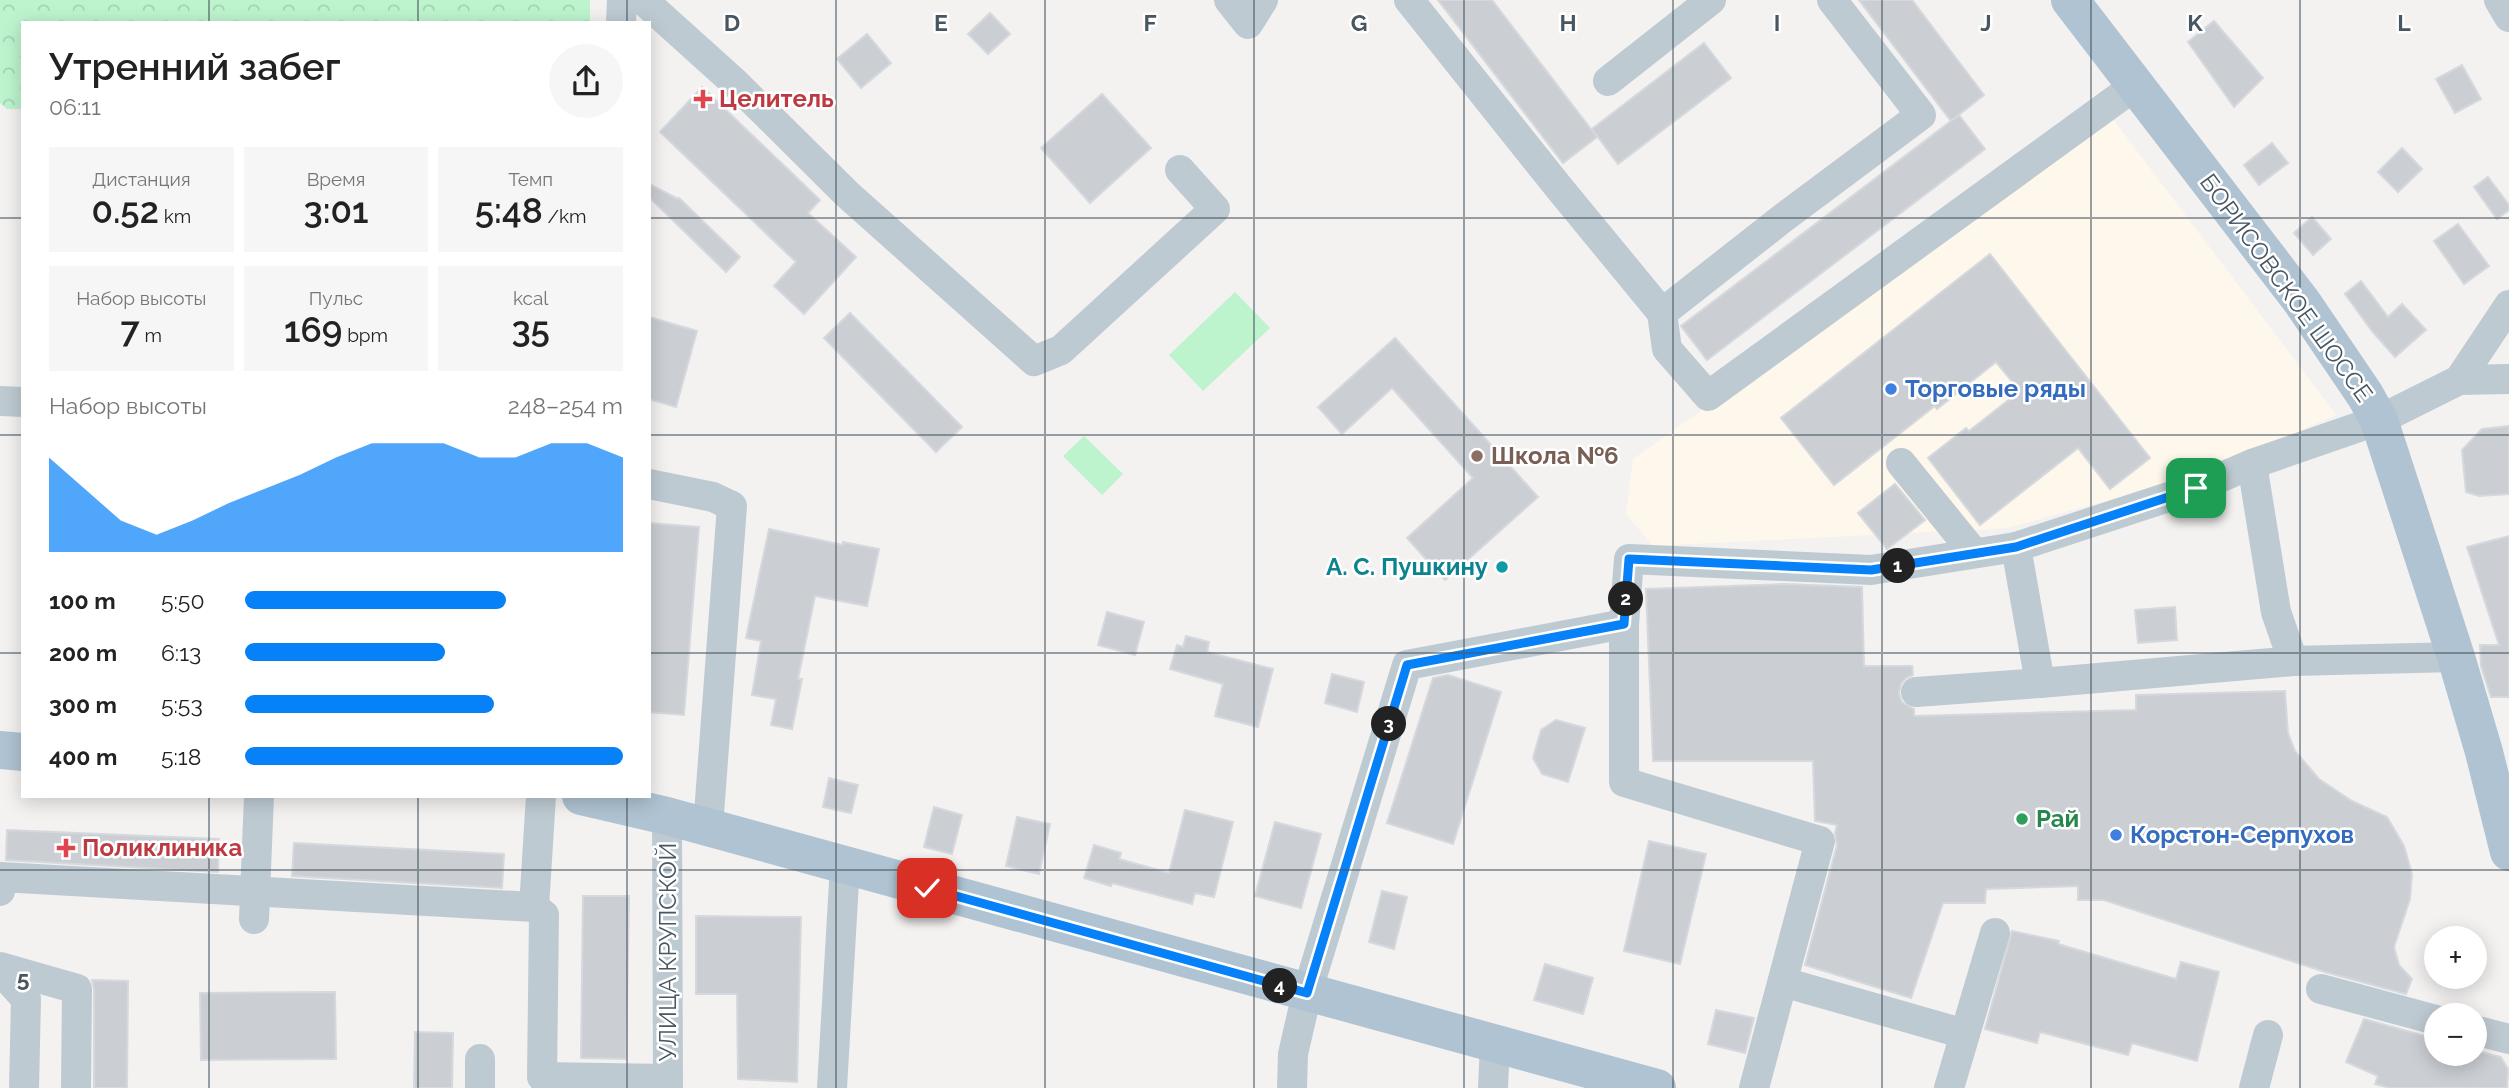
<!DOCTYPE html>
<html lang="ru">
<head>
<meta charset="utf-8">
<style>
	:root { --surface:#fff; --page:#f6f6f6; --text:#222; --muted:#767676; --accent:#0781f8 }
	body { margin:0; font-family:Raleway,sans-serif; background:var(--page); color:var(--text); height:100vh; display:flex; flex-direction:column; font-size:26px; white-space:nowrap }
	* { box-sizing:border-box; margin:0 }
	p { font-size:23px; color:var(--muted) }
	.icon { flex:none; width:38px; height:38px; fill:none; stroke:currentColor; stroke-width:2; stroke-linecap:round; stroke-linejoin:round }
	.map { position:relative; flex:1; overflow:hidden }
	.drawer { position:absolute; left:21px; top:21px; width:630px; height:777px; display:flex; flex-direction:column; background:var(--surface); border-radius:0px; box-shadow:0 4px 18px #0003 }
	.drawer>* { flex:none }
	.tools { position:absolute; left:2424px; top:926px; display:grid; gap:14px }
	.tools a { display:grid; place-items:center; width:63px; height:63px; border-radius:50%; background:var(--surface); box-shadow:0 4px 18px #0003; font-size:35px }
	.pin { position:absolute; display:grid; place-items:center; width:60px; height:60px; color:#fff; margin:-30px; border-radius:14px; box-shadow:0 4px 10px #0006 }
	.km { position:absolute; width:35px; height:35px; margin:-18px; border-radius:50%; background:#222; color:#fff; font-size:19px; line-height:35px; text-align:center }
	.round { display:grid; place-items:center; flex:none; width:74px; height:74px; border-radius:37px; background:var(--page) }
	.overview { display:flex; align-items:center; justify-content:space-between; height:119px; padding:0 28px }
	h1 { font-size:38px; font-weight:600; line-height:52px }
	.metrics { display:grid; grid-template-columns:repeat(3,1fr); gap:10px; height:119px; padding:7px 28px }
	.metrics div { display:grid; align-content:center; border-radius:0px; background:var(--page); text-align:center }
	.metrics b { font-size:35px; font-weight:600 }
	.metrics small { font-size:19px; font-weight:400 }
	.metrics p { font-size:19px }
	.chart { height:196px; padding:14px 28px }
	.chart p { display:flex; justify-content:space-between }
	.chart svg { width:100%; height:126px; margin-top:7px; fill:var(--accent); opacity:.7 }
	ul { padding:0 28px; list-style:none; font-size:23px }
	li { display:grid; grid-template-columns:112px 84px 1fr; align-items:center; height:52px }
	li i { height:18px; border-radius:9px; background:var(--accent) }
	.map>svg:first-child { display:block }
	.commercial { fill:#fef7eb }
	.park { fill:url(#park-crowns) }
	.pitch { fill:#bdf4ce }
	.building { fill:#cbcfd4; stroke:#d5d8dd; stroke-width:2 }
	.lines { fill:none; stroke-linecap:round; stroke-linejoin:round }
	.minor { stroke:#becad2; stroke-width:30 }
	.major { stroke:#afc3d2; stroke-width:38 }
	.route-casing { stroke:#fff; stroke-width:14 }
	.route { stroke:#0781f8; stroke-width:9 }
	.grid { fill:none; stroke:#475661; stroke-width:2; stroke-opacity:0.55 }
	.health-dot { fill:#e0444e; stroke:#fff; stroke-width:2.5 }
	.shop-dot { fill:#3f7fe0; stroke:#fff; stroke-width:2.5 }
	.education-dot { fill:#8d6e63; stroke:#fff; stroke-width:2.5 }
	.culture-dot { fill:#0f9aa8; stroke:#fff; stroke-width:2.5 }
	.leisure-dot { fill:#2e9e5b; stroke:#fff; stroke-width:2.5 }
	.labels { text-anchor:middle; stroke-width:5; stroke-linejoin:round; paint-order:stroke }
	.health-label { font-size:24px; font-weight:bold; fill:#be3a42; stroke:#fff; text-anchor:start }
	.street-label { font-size:24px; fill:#475661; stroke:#fff }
	.shop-label { font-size:24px; font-weight:bold; fill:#366cbe; stroke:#fff; text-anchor:start }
	.education-label { font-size:24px; font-weight:bold; fill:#785e54; stroke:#fff; text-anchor:start }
	.culture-label { font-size:24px; font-weight:bold; fill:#0d838f; stroke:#fff; text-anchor:end }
	.leisure-label { font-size:24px; font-weight:bold; fill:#27864d; stroke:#fff; text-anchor:start }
	.grid-label { font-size:23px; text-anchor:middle; font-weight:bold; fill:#475661; stroke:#fff; stroke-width:5; stroke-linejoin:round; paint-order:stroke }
</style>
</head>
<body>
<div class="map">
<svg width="2509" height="1088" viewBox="0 0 2509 1088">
	<defs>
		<pattern id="park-crowns" width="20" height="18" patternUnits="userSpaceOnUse" patternTransform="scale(1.75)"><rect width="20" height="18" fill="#bdf4ce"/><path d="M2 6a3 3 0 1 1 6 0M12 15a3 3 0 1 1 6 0" fill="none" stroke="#a4d3b3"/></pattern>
	</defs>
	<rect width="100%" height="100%" fill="#f4f1f1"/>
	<!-- commercial -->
	<polygon class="commercial" points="2113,119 2336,415 2201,474 2008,528 1653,546 1626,514 1633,459"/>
	<!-- park -->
	<polygon class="park" points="0,0 590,0 590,23 23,23 23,109 7,109 0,103"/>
	<!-- pitch -->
	<g class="pitch">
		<polygon points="1235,292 1270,328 1203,391 1169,355"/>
		<polygon points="1084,436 1123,474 1102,495 1063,456"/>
	</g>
	<!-- building -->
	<g class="building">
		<polygon points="1438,0 1492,0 1597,137 1563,163"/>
		<polygon points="1859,0 1912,0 1984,95 1951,121"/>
		<polygon points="990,13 1010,34 988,54 968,34"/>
		<polygon points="2214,21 2263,78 2234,107 2188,42"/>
		<polygon points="867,34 891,63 861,88 837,59"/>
		<polygon points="1704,43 1731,78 1618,164 1592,129"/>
		<polygon points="2462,65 2481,99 2455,113 2436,79"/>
		<polygon points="702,87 820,200 808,213 856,257 804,314 774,286 796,262 660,132"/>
		<polygon points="1102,94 1151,148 1090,203 1041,148"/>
		<polygon points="1959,115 1985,149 1707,360 1681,326"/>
		<polygon points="2272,143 2288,163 2259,185 2244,165"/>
		<polygon points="2402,148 2422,169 2398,192 2378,172"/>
		<polygon points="2488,177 2509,205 2509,210 2497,219 2474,187"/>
		<polygon points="649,184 678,199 679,198 740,257 726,272 649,197"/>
		<polygon points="2312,217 2331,239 2313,255 2294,233"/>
		<polygon points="2458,224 2489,266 2464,284 2434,241"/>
		<polygon points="1990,254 2150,458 2110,489 2078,448 1980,525 1928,458 1966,428 1969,431 2020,391 1996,362 1937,409 1935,406 1834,485 1781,418"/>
		<polygon points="2361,281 2388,317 2402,304 2426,330 2395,357 2372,331 2345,294"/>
		<polygon points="850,313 962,427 936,452 824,338"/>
		<polygon points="649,317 697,331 676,407 649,399"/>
		<polygon points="1395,338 1538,497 1445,580 1407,538 1473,478 1392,388 1342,434 1318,407"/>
		<polygon points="2509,426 2509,494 2479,496 2466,492 2462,450 2482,429"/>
		<polygon points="1895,484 1925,520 1887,549 1858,513"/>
		<polygon points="649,523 699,527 684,715 649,712"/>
		<polygon points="769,529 843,545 843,542 879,549 867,606 815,596 798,679 802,679 792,729 771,725 776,699 752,695 761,641 746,638"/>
		<polygon points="2509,536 2509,697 2491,697 2481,666 2480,645 2499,645 2467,547"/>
		<polygon points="1784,584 1862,587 1864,666 1912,666 1913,675 1906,678 1901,684 1899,693 1902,702 1914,709 1914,716 2136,710 2136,695 2285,691 2288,733 2295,751 2319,779 2352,801 2387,817 2404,846 2412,874 2410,899 2394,947 2399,965 2412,979 2406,994 2325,972 2104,900 2078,900 2078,886 1986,889 1985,903 1943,903 1911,998 1805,965 1837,845 1835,833 1837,825 1815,821 1813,761 1653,761 1646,589"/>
		<polygon points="2175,607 2177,640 2138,643 2135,610"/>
		<polygon points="1107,612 1144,622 1135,655 1098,645"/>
		<polygon points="1186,636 1209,642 1207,652 1273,669 1258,727 1215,716 1223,684 1170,669 1177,645 1183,647"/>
		<polygon points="1332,674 1364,682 1357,712 1325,703"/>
		<polygon points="1448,675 1501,692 1453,844 1387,823 1433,678"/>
		<polygon points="1556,720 1585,728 1568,782 1542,774 1533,758 1541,730"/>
		<polygon points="829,778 858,785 851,813 823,807"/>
		<polygon points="934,807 962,815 952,854 924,847"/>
		<polygon points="1185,810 1233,822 1214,897 1195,893 1192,904 1112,883 1111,886 1084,878 1094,845 1121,853 1119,859 1169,873"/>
		<polygon points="1017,817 1050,824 1039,874 1006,866"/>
		<polygon points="1275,822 1321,834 1301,908 1255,896"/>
		<polygon points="7,830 219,839 218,872 6,860"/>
		<polygon points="1649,841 1706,854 1680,964 1624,951"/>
		<polygon points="294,843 504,854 502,888 292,876"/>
		<polygon points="1382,891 1407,897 1394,949 1369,942"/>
		<polygon points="583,896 629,896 626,1059 581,1058"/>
		<polygon points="696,916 801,917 797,1082 738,1079 737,994 696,994"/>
		<polygon points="2012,931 2059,941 2058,944 2176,979 2181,962 2219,972 2197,1061 2132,1043 2128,1055 2040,1032 2037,1043 1985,1029"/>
		<polygon points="1545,964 1593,978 1583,1014 1534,1000"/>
		<polygon points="92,980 128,981 127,1088 94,1088 94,989"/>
		<polygon points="335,992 336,1059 201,1060 200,993"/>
		<polygon points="1716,1010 1754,1018 1745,1053 1708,1044"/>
		<polygon points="2364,1019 2436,1039 2436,1054 2474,1054 2474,1050 2501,1057 2508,1069 2507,1088 2390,1088 2375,1084 2378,1076 2346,1062"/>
		<polygon points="415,1032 453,1033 452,1088 414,1088"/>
	</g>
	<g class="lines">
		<!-- minor -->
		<g class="minor">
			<polyline points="643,0 734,82 847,194 1034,361 1061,350 1215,209 1180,170"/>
			<polyline points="1229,0 1248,24 1263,0"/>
			<polyline points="1409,0 1560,189 1662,313 1783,218 1921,115 1832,0"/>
			<polyline points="2499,0 2509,17"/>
			<polyline points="621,23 622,0"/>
			<polyline points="1608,81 1711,0"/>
			<polyline points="1662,313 1667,349 1708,396 2136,85"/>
			<polyline points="2459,380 2509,379"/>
			<polyline points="0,401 23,402"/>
			<polyline points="1901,463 1974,553"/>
			<polyline points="649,484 713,497 732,506 708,827"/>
			<polyline points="2016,547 2040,683 2293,661 2276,612 2252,464"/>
			<polyline points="1624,624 1624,782 1820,841 1754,1088"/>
			<polyline points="2293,661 2456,657"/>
			<polyline points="1916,692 2040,683"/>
			<polyline points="667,816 668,1088"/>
			<polyline points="0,891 1,877 534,907 541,796"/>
			<polyline points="534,907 544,915 542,1077 668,1079"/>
			<polyline points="254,919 259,796"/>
			<polyline points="0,967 77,989 76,1088"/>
			<polyline points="0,970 26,999 24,1088"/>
			<polyline points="1783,982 1965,1034"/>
			<polyline points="2321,989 2436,1020"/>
			<polyline points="2474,1030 2509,1039"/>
			<polyline points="480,1088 480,1059"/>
			<polyline points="832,1088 845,865"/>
			<polyline points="1292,1088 1293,1054 1307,993 1407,665 1624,624 1629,559 1871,570 2016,547 2196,488 2252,464 2379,420 2459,380 2509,305"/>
			<polyline points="1493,1088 1495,1044"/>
			<polyline points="1949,1088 1995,933"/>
			<polyline points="2254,1088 2268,1035"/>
		</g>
		<!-- major -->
		<g class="major">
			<polyline points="2070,0 2302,302 2365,395 2379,420 2456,657 2484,752 2509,852"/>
			<polyline points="0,750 23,752"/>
			<polyline points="581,796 667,816 1657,1088"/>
		</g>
	</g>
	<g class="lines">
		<!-- route casing -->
		<g class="route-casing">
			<polyline id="route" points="927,888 1307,993 1407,665 1624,624 1629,559 1871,570 2016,547 2196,488"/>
		</g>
		<!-- route -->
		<use href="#route" class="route"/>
	</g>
	<!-- grid -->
	<path class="grid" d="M 209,0 L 209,23M 418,0 L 418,23M 627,0 L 627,23M 836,0 L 836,1088M 1045,0 L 1045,1088M 1254,0 L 1254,1088M 1464,0 L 1464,1088M 1673,0 L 1673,1088M 1882,0 L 1882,1088M 2091,0 L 2091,1088M 2300,0 L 2300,1088M 0,218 L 23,218M 649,218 L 2509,218M 0,435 L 23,435M 649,435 L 2509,435M 0,653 L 23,653M 649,653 L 2509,653M 209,796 L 209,1088M 418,796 L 418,1088M 627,796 L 627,1088M 0,870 L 2509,870"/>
	<!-- markers -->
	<g class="health-dot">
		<path d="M699.5 88.5h7v7h7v7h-7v7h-7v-7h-7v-7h7z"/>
		<path d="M62.5 837.5h7v7h7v7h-7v7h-7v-7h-7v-7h7z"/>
	</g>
	<g class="shop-dot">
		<circle cx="1891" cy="389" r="7"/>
		<circle cx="2116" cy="835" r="7"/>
	</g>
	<circle class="education-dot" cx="1477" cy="456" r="7"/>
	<circle class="culture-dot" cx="1502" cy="567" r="7"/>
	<circle class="leisure-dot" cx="2022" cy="819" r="7"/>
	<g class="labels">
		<!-- health labels -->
		<g class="health-label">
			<text x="719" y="107">Целитель</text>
			<text x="82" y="856">Поликлиника</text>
		</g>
		<!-- street labels -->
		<g class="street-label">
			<text transform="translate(2286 288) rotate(54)" y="8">БОРИСОВСКОЕ ШОССЕ</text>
			<text transform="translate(668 952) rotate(-90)" y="8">УЛИЦА КРУПСКОЙ</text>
		</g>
		<!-- shop labels -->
		<g class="shop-label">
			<text x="1905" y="397">Торговые ряды</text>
			<text x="2130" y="843">Корстон-Серпухов</text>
		</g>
		<!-- education labels -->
		<g class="education-label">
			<text x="1491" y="464">Школа №6</text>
		</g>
		<!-- culture labels -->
		<g class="culture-label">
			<text x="1488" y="575">А. С. Пушкину</text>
		</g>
		<!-- leisure labels -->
		<g class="leisure-label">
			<text x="2036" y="827">Рай</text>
		</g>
	</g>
	<g class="grid-label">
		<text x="732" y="31">D</text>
		<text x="941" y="31">E</text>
		<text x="1150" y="31">F</text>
		<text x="1359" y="31">G</text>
		<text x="1568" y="31">H</text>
		<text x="1777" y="31">I</text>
		<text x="1986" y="31">J</text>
		<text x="2195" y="31">K</text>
		<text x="2404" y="31">L</text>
		<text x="23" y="987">5</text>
	</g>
</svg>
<div class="tools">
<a>+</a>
<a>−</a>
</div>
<div class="pin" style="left:2196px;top:488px;background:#1e9e55"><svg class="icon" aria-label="arrive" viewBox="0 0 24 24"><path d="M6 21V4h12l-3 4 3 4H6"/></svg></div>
<div class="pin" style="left:927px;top:888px;background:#d93025"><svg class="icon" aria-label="check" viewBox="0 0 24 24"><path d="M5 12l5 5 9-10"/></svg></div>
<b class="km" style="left:1898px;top:566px">1</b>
<b class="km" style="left:1626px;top:599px">2</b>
<b class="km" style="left:1389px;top:724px">3</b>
<b class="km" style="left:1280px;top:986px">4</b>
<section class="drawer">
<div class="overview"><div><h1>Утренний забег</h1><p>06:11</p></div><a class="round"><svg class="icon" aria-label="share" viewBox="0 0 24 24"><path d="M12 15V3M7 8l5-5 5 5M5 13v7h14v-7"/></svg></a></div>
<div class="metrics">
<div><p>Дистанция</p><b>0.52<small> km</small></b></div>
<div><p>Время</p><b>3:01</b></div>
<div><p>Темп</p><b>5:48<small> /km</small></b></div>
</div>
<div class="metrics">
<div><p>Набор высоты</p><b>7<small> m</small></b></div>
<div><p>Пульс</p><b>169<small> bpm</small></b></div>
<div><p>kcal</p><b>35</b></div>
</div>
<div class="chart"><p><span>Набор высоты</span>248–254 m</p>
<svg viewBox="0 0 160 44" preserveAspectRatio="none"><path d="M0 44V11L10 22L20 33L30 38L40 33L50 27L60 22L70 17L80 11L90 6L100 6L110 6L120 11L130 11L140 6L150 6L160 11V44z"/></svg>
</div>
<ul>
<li><b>100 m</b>5:50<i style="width:69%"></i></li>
<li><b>200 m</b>6:13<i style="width:53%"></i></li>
<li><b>300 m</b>5:53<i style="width:66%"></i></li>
<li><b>400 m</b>5:18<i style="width:100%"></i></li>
</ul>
</section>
</div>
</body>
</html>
